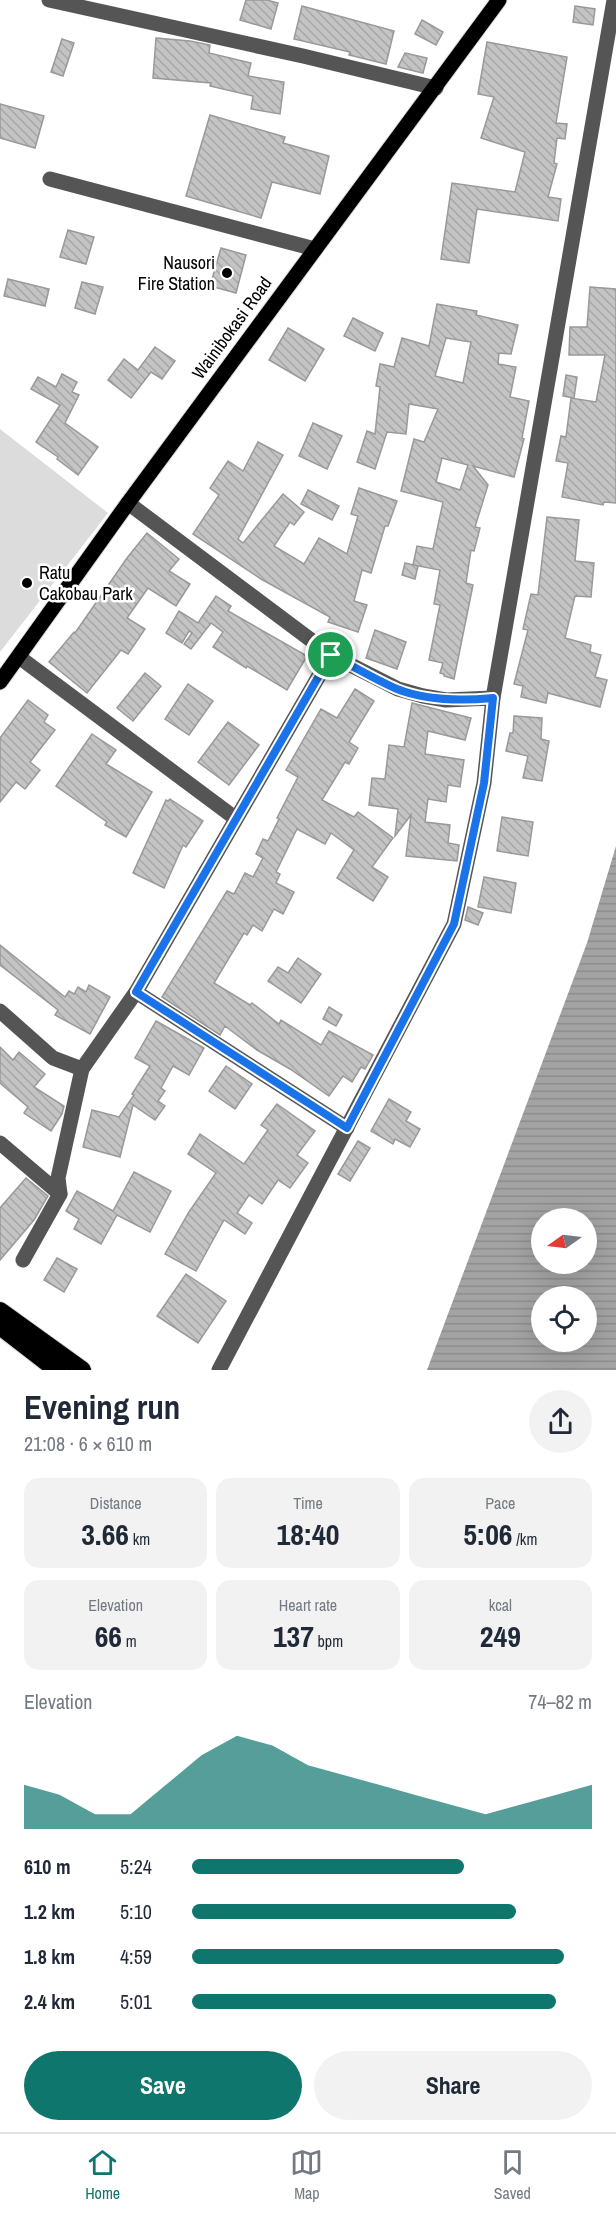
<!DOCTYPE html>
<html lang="en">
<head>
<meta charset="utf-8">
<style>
	:root { --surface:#fff; --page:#f2f2f3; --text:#1f2937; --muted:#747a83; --line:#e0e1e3; --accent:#0f766e }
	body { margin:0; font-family:"Archivo Narrow",sans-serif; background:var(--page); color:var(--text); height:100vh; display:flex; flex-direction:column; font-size:22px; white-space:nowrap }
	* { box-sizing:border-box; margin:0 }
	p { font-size:20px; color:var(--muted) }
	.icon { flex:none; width:33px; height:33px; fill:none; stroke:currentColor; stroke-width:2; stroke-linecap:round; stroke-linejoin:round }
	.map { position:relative; height:1370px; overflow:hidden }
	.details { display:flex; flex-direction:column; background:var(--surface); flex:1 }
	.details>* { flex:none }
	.needle { width:39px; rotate:256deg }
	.fabs { position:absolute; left:531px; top:1208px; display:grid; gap:12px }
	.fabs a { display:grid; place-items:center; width:66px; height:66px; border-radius:50%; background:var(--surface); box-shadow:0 6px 24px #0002; font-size:30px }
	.pin { position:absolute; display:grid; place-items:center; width:51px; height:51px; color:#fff; margin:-26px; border:3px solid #fff; border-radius:50%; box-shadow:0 2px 6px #0007 }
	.round { display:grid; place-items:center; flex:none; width:63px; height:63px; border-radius:32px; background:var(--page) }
	.overview { display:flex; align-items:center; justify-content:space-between; height:102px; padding:0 24px }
	h1 { font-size:33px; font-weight:700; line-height:45px }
	.metrics { display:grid; grid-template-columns:repeat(3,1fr); gap:9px; height:102px; padding:6px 24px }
	.metrics div { display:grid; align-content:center; border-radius:15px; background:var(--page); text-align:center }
	.metrics b { font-size:30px; font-weight:700 }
	.metrics small { font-size:16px; font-weight:400 }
	.metrics p { font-size:16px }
	.chart { height:168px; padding:12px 24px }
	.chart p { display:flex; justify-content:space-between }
	.chart svg { width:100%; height:108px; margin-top:6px; fill:var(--accent); opacity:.7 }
	.action { display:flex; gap:12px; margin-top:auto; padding:12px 24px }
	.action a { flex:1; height:69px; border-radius:36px; background:var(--accent); color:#fff; font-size:24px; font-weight:700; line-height:69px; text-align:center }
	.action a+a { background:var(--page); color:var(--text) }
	ul { padding:0 24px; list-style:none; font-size:20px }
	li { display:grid; grid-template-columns:96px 72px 1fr; align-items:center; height:45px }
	li i { height:15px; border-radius:8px; background:var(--accent) }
	.tabs { display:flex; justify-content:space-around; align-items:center; height:84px; border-top:2px solid var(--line); background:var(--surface); font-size:16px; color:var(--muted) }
	.tabs a { display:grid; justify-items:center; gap:3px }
	.tabs .on { color:var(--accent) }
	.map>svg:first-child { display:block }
	.pitch { fill:#dcdcdc }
	.water { fill:url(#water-rules); fill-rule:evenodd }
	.building { fill:url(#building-back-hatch); stroke:#999; stroke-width:1.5; fill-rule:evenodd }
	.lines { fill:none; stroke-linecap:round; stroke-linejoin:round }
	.major-casing { stroke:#dbdbdb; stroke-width:17 }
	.highway-casing { stroke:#dbdbdb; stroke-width:20 }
	.minor { stroke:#555; stroke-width:15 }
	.major { stroke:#000; stroke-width:15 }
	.highway { stroke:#000; stroke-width:18 }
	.route-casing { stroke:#fff; stroke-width:12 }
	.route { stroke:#1a73e8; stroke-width:8 }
	.poi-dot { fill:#000; stroke:#fff; stroke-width:2 }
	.labels { text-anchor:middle; stroke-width:5; stroke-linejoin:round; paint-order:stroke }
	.poi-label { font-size:18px; fill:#000; stroke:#fff; text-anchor:end }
	.street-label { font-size:18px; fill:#000; stroke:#fff }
</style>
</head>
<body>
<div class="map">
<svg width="616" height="1370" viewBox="0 0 616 1370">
	<defs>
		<pattern id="water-rules" width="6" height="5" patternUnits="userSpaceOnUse" patternTransform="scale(1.5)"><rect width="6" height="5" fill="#a3a3a3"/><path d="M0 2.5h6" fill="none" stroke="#8b8b8b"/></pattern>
		<pattern id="building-back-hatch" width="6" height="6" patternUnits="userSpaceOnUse" patternTransform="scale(1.5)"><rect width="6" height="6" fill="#c4c4c4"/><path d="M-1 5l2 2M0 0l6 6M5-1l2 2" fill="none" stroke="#a7a7a7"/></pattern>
	</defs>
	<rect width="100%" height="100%" fill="#fff"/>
	<!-- pitch -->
	<polygon class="pitch" points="0,429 108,513 0,652"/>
	<!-- water -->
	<path class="water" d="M 616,846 L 616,1370 L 427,1370 L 587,943 ZM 542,1218 L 586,1218 L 586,1263 L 542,1263 ZM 542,1296 L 586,1296 L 586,1341 L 542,1341 Z"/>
	<!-- building -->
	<g class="building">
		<polygon points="246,0 267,0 278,3 271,29 240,20"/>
		<polygon points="302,6 394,31 386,64 349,55 350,52 294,39"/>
		<polygon points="575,6 595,9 593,25 573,22"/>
		<polygon points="422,20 443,32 436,45 415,34"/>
		<polygon points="156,38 190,41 210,45 209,53 251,63 248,76 284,82 280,114 251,109 253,96 210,86 211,83 153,78"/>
		<polygon points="62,39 74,43 63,76 51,72"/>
		<polygon points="487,42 567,57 556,123 567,124 565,139 557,138 554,163 557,164 548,197 561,199 558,221 477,209 469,263 441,259 452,183 515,192 525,152 481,138 494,97 478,94"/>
		<polygon points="405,53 427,58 423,73 398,67"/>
		<polygon points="0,104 44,116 35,148 0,138"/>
		<polygon points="210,115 285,137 283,143 329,156 320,194 272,182 261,218 186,196"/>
		<polygon points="68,230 94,237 86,264 60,257"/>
		<polygon points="221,248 246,255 236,293 210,286"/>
		<polygon points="8,279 49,289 45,306 4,296"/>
		<polygon points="82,282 103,287 95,314 75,308"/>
		<polygon points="590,287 616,289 616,503 604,502 603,505 562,497 568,463 556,461 561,436 566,437 571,398 596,402 605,355 569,355 570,327 587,327"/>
		<path d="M 437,304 L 477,311 L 476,315 L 518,325 L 511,354 L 499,353 L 498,364 L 516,367 L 510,397 L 529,401 L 522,438 L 524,439 L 514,477 L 473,466 L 488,485 L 475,527 L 480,528 L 474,551 L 471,550 L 466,583 L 473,585 L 454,679 L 444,676 L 444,674 L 440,673 L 443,663 L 429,660 L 440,605 L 434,604 L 440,570 L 413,565 L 417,546 L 433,549 L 443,502 L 401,491 L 414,439 L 424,442 L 438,409 L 409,404 L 406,434 L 387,432 L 375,469 L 357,462 L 367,431 L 375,434 L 380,387 L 376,386 L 380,364 L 394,367 L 402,338 L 429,346 ZM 446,338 L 471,342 L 463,383 L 435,376 ZM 442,458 L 468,465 L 460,490 L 436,482 Z"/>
		<polygon points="353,318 383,333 375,351 344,336"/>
		<polygon points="288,328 324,349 305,381 269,360"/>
		<polygon points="155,347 175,361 162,379 151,372 131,398 108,380 124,359 138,370"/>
		<polygon points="62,374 77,382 72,392 79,395 65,423 98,447 78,475 57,459 58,457 36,442 60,405 31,389 38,377 56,387"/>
		<polygon points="566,375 577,377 574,398 563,396"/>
		<polygon points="313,423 342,436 327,469 299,456"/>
		<polygon points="258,442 283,455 238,539 243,543 283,494 304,512 294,525 290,522 274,546 304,564 319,538 347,554 358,516 351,514 359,488 397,501 388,526 385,526 371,573 362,570 354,601 367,605 358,632 328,622 330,617 261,579 193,534 219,495 210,488 228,461 243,471"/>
		<polygon points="308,490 339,506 332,520 301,504"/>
		<polygon points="547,517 579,520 575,561 594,563 591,597 575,596 565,638 591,645 590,652 601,655 595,677 607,680 600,707 548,693 546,703 521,697 523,686 514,684 528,630 523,629 531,594 538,595"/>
		<polygon points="147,533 179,559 169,571 190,584 176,606 148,588 127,618 145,629 128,654 121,650 87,693 49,662 74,632 75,633 127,558"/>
		<polygon points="405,563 418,566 415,579 402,575"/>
		<polygon points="216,596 231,606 228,611 307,656 287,690 247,666 246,668 213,647 223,632 211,623 191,649 184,644 192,633 189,631 182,643 166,633 179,611 198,623"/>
		<polygon points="375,630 406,642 397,669 366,658"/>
		<polygon points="145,673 161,686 133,721 117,708"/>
		<polygon points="188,684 213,701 189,735 165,719"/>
		<polygon points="355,689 374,701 349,742 358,748 349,764 345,762 322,800 354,817 358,812 393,838 372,867 388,877 373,901 337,878 354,850 331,833 325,844 297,829 276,872 280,874 276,883 294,892 283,914 274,909 262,931 253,925 247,935 244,933 214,983 250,1005 252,1003 279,1024 281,1020 321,1045 329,1031 373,1055 365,1069 361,1067 352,1082 343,1076 329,1096 290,1069 257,1050 225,1026 220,1035 162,997 227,891 234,894 245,873 253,877 263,858 256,854 263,839 268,841 279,819 277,818 298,777 286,770 321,709 337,718"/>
		<polygon points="28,700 48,715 44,722 55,730 30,762 40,770 25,789 16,782 0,802 0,738"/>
		<polygon points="412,703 471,718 465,740 428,731 425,754 464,760 460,787 448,785 446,802 428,799 425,822 450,825 448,843 459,845 457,861 406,856 411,815 395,836 398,809 369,805 372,778 385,779 389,745 404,747"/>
		<polygon points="514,716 542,718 541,739 549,741 542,781 523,778 528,756 506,751 510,733 513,733"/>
		<polygon points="228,722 259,745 229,785 198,762"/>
		<polygon points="92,734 116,750 106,764 152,792 126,837 105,825 107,822 56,786"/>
		<polygon points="170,799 203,821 186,847 183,845 164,888 133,873 166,800 168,801"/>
		<polygon points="502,817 533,822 528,856 497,851"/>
		<polygon points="484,877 516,883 511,913 478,907"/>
		<polygon points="468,907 483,913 478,925 465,920"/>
		<polygon points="0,945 65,997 69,991 74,994 78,987 86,992 89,985 110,997 90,1034 55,1015 58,1010 0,965"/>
		<polygon points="298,958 321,974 301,1003 268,981 278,967 288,973"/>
		<polygon points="329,1007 342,1015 336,1026 323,1019"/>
		<polygon points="156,1021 204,1048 189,1075 173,1066 161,1088 165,1091 158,1101 165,1106 155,1120 133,1105 120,1157 83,1147 92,1110 119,1117 134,1095 132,1094 150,1066 135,1058"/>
		<polygon points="0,1047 13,1060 19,1052 45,1074 34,1087 64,1106 62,1114 51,1131 24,1113 28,1107 0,1083"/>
		<polygon points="226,1066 252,1084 235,1109 209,1091"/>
		<polygon points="389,1099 411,1112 406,1121 420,1129 410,1147 395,1139 393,1144 371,1131"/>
		<polygon points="277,1104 315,1131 297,1155 308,1163 290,1188 278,1180 262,1204 249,1195 237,1213 252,1223 245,1234 224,1220 196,1271 165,1254 189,1212 216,1173 188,1154 200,1134 244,1164 268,1130 261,1125"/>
		<polygon points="358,1141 370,1148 350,1181 338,1174"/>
		<polygon points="134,1172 171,1191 150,1232 117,1215 101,1244 74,1229 79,1219 66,1211 77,1191 113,1211"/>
		<polygon points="26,1178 48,1196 34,1220 0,1260 0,1208"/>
		<polygon points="57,1258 77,1269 64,1292 44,1280"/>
		<polygon points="186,1274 226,1301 198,1343 157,1316"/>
	</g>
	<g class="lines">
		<!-- major casing -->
		<g class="major-casing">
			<polyline id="major" points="0,682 128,503 499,0"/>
		</g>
		<!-- highway casing -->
		<g class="highway-casing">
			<g id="highway">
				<polyline points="0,1311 82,1370"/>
				<polyline points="0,1326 57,1370"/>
			</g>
		</g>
		<!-- minor -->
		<g class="minor">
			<polyline points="49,0 303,56 436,88"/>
			<polyline points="50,179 315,249"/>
			<polyline points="128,503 331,655 398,689 423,696 446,700 493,698"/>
			<polyline points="19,657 235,818"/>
			<polyline points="136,992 347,1128"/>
			<polyline points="0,1011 53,1058 82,1069"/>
			<polyline points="0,1143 60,1194"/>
			<polyline points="23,1260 60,1194 58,1178 82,1069 136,992 331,655"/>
			<polyline points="219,1370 454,924 484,783 493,698 614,0"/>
		</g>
		<!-- major -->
		<use href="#major" class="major"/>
		<!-- highway -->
		<use href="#highway" class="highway"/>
	</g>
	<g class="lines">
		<!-- route casing -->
		<g class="route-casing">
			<path id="route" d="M 331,655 C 353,666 374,679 397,689 C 427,701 461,701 493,698 L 484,783 L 454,924 L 347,1128 L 136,992 Z"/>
		</g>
		<!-- route -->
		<use href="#route" class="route"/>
	</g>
	<!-- markers -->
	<g class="poi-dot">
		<circle cx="227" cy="273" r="6"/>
		<circle cx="27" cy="583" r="6"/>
	</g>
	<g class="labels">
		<!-- poi labels -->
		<g class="poi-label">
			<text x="215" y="269">Nausori<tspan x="215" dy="21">Fire Station</tspan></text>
			<text x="39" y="579" text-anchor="start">Ratu<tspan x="39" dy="21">Cakobau Park</tspan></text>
		</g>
		<!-- street labels -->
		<g class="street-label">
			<text transform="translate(232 328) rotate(-54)" y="6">Wainibokasi Road</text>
		</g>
	</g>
</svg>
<div class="fabs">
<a><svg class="needle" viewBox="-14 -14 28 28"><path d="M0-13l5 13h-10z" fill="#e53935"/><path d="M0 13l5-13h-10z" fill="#747a83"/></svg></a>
<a><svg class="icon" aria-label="locate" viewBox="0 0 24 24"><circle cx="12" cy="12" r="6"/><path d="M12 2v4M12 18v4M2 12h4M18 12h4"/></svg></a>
</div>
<div class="pin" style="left:331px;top:655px;background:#1e9e55"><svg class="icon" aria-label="arrive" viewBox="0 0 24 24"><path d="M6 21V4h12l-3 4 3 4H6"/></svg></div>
</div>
<section class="details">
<div class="overview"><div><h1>Evening run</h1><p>21:08 · 6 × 610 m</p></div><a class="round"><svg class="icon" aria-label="share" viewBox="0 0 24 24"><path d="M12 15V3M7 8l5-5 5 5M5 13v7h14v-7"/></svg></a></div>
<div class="metrics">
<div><p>Distance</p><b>3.66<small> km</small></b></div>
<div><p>Time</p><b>18:40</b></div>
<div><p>Pace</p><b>5:06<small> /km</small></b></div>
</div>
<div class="metrics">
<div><p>Elevation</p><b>66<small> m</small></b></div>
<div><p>Heart rate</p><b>137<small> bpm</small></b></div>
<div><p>kcal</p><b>249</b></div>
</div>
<div class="chart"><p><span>Elevation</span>74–82 m</p>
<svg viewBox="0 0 160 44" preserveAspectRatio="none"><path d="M0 44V26L10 30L20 38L30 38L40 26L50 14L60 6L70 10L80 18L90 22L100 26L110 30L120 34L130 38L140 34L150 30L160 26V44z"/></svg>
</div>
<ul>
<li><b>610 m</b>5:24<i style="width:68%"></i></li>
<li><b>1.2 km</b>5:10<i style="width:81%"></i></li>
<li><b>1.8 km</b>4:59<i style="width:93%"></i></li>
<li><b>2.4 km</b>5:01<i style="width:91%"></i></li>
</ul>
<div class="action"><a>Save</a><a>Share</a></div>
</section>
<nav class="tabs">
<a class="on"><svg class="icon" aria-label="home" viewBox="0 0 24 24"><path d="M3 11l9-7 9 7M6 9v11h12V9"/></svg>Home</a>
<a><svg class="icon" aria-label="map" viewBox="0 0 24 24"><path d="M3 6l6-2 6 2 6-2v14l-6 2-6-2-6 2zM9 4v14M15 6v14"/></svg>Map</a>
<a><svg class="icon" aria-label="saved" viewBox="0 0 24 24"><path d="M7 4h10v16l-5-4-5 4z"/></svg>Saved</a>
</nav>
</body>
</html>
